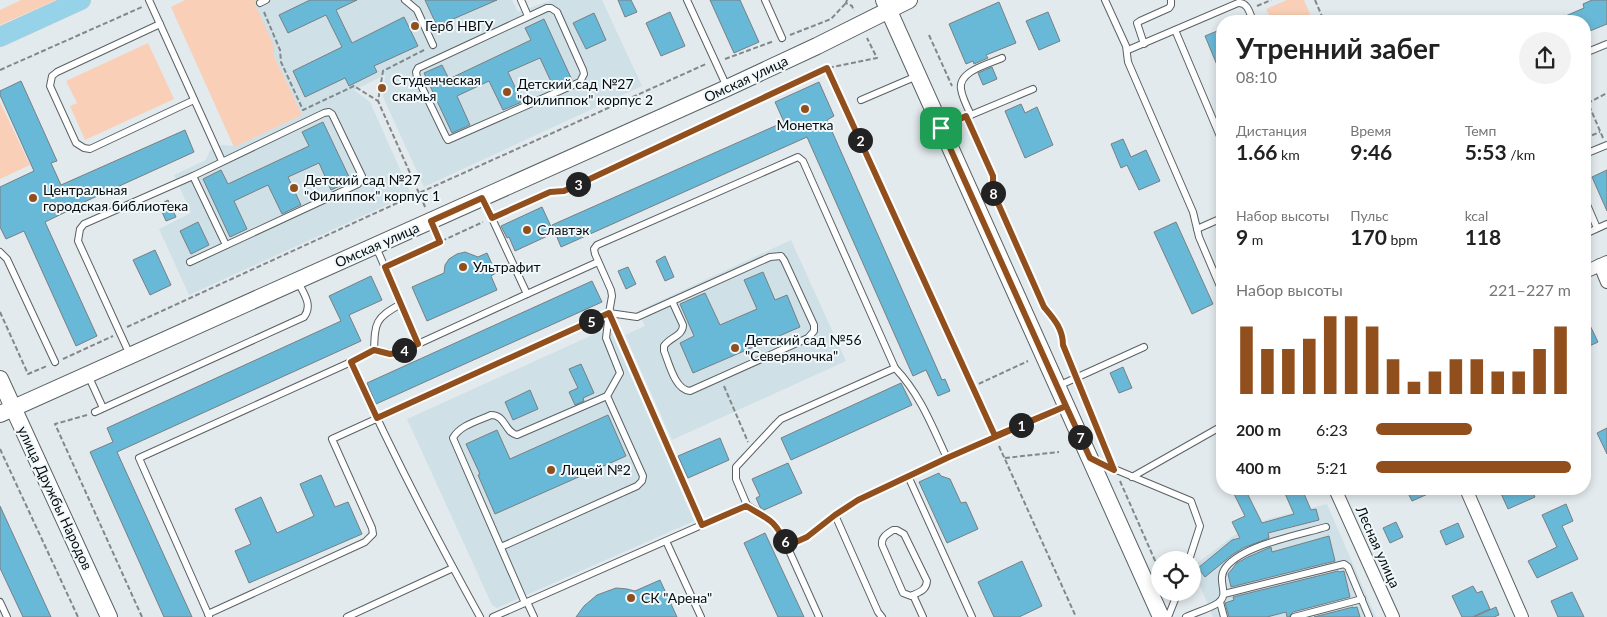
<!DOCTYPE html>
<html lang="ru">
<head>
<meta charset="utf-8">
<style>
	:root { --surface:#fff; --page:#f2f2f2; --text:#222; --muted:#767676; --accent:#914f1d }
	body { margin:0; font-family:Lato,sans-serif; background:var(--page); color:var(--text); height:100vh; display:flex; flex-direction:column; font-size:19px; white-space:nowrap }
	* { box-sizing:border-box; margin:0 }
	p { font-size:16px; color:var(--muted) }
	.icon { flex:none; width:28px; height:28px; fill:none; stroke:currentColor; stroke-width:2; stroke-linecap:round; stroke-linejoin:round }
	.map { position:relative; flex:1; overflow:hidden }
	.side { position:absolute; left:1216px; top:15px; width:375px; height:480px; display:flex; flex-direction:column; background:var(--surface); border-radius:20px; box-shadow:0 2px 8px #0003 }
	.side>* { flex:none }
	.controls { position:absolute; left:1151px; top:551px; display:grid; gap:10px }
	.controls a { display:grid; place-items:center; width:50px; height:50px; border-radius:50%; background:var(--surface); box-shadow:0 2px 8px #0003; font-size:25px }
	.pin { position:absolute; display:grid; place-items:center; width:42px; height:42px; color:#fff; margin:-21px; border-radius:10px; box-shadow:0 2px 8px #0006 }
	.km { position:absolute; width:25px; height:25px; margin:-12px; border-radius:50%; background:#222; color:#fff; font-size:14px; line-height:25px; text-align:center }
	.round { display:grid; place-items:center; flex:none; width:52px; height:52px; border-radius:26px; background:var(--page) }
	.headline { display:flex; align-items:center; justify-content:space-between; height:85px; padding:0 20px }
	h1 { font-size:28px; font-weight:700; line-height:38px }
	.metrics { display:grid; grid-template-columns:repeat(3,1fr); gap:8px; height:85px; padding:5px 20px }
	.metrics div { display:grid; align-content:center }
	.metrics b { font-size:21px; font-weight:700 }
	.metrics small { font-size:14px; font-weight:400 }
	.metrics p { font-size:14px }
	.chart { height:140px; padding:10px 20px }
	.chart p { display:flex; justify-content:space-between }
	.chart svg { width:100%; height:90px; margin-top:5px; stroke:var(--accent); stroke-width:6 }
	ul { padding:0 20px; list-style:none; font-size:16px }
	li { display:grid; grid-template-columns:80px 60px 1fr; align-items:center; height:38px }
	li i { height:12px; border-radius:6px; background:var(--accent) }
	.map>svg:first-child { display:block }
	.built { fill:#d0e0e7 }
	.green { fill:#f9d0b7 }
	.building { fill:#68b9d7; stroke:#787f82 }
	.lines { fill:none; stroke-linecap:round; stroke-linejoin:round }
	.lane-casing { stroke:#5a6163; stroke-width:8 }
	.street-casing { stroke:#5a6163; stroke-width:14 }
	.secondary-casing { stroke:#5a6163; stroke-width:18 }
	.primary-casing { stroke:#c4c5c5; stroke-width:20 }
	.path { stroke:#82888a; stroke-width:2; stroke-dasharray:5 2.5; stroke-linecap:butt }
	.lane { stroke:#fff; stroke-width:6 }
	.street { stroke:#fff; stroke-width:12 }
	.secondary { stroke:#fff; stroke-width:16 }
	.primary { stroke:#97d3e8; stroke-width:19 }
	.route-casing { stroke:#fff; stroke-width:10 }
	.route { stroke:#914f1d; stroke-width:6 }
	.poi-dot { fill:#914f1d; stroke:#f0f8fb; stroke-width:2 }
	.labels { text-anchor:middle; stroke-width:4; stroke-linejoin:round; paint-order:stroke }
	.poi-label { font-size:14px; fill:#090c0d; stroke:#f0f8fb; text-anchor:start }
	.street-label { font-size:14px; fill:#090c0d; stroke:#f0f8fb }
</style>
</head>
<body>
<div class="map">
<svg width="1607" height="617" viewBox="0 0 1607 617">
	<rect width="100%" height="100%" fill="#e2eaee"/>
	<!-- built -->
	<g class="built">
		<polygon points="185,0 512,0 518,12 552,0 602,0 642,86 424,187 383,97 385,75 354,90 370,102 411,194 189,295 159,229 191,213 174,175 206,160 210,150 222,145 234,146 171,7"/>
		<polygon points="791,240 846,361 672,440 625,335 645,326 638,311"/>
		<polygon points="599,332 612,333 694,521 497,608 492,605 407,419"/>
		<polygon points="1327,504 1376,617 1213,617 1192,567 1233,536 1268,519"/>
	</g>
	<!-- green -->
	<g class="green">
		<polygon points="21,0 56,0 0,25 0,10"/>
		<polygon points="185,0 258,0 254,2 274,46 274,56 302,115 234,147 171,7"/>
		<polygon points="1287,0 1304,0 1313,21 1272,21 1266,9"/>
		<polygon points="148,43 174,99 85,140 70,106 77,103 66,81"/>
		<polygon points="0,102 30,165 0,179"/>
	</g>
	<!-- building -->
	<g class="building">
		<polygon points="310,0 357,0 336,10 352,43 404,17 418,46 374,66 377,72 349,86 345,78 305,97 293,71 342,47 326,15 288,33 279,15"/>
		<polygon points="425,0 497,0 437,26"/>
		<polygon points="618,0 631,0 637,12 625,17"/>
		<polygon points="710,0 740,0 759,42 734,53"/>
		<polygon points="1592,0 1607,0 1607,24 1585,33 1585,21 1554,21 1584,8 1583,4"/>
		<polygon points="999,2 1016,43 986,55 988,58 974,64 973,61 966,64 949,24"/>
		<polygon points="670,12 685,46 661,56 646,23"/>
		<polygon points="1048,12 1060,41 1039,50 1026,21"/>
		<polygon points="594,13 606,40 586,49 573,23"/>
		<polygon points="544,19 572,80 554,88 540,58 508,72 522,102 503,110 489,81 457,96 470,125 452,133 424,73 442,65 449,79 531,40 525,28"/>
		<polygon points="1222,29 1222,77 1205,36"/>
		<polygon points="992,67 997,79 983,85 978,73"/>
		<polygon points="21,81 57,161 51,163 61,185 185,130 194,152 71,208 72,209 45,222 97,336 76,346 24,231 6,239 0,227 0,187 34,171 0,95 0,91"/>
		<polygon points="819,82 834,116 827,120 942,380 945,379 950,391 938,396 926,370 913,376 807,137 561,247 552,225 784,122 775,102"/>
		<polygon points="1021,104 1025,113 1037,107 1053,145 1025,158 1005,111"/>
		<polygon points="323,122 351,181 331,190 319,163 288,177 301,205 282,214 268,185 234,201 247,229 230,237 203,179 221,170 228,184 309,146 302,132"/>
		<polygon points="1123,139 1131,157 1146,150 1160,181 1139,190 1127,165 1121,168 1111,144"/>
		<polygon points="1607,170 1607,211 1592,177"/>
		<polygon points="168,200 176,217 166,221 159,205"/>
		<polygon points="542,207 554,233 515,251 509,237 507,238 501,226"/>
		<polygon points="198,222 209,245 191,254 180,231"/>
		<polygon points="1176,222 1213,304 1192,314 1154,232"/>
		<polygon points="155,250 171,285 150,295 133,260"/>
		<polygon points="465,252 478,257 487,253 496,273 491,276 497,290 427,321 412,287 444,273 445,265 449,259 457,254"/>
		<polygon points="665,256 674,277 665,281 656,261"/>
		<polygon points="628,267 636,284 626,289 618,271"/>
		<polygon points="763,272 775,300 787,295 800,327 693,373 680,343 694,336 680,304 705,293 720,325 757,309 744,280"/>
		<polygon points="371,276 382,300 349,315 361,341 117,452 192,617 164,617 90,452 113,442 107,428 341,321 329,296"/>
		<polygon points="592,281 602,302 376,404 367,383"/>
		<polygon points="1585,315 1598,342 1585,348"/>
		<polygon points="581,364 594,393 583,398 584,401 575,405 569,392 578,388 569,369"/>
		<polygon points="1123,367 1132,388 1119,393 1110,373"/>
		<polygon points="901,383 912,405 791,460 781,438"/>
		<polygon points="530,390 538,409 513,420 505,402"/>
		<polygon points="608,415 626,456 495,514 478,475 480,474 466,444 497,430 510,459"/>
		<polygon points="1607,428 1607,454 1597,433"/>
		<polygon points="720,438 729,460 688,478 678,456"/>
		<polygon points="788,463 802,493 764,510 760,507 756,498 760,496 752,479"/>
		<polygon points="939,473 941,476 950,479 961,503 966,502 978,529 947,543 919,482"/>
		<polygon points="321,475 335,507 348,502 362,534 249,583 235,551 251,544 235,509 261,497 277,533 314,516 300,484"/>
		<polygon points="1240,489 1245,489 1262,523 1294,514 1283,489 1302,489 1311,510 1316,509 1319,520 1268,533 1269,538 1243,548 1232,555 1205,577 1198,568 1232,540 1240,538 1232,522 1245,516 1233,492"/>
		<polygon points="1406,489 1439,489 1412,501"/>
		<polygon points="1499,489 1531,489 1535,497 1508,509"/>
		<polygon points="1566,504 1573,521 1562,526 1578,559 1537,578 1528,561 1557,547 1542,515"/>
		<polygon points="0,506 51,617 23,617 0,568"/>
		<polygon points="1396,522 1403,537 1390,543 1383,528"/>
		<polygon points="1458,523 1464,537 1446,545 1440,531"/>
		<polygon points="765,533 804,617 778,617 744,543"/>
		<polygon points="1329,536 1335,561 1231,587 1228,574 1237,563 1248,557 1271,547 1272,552"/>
		<polygon points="1022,561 1042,606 1019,617 994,617 978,582"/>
		<polygon points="1338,571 1339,572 1344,571 1350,597 1293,612 1289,617 1287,617 1286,612 1267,617 1229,617 1225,603 1234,600 1233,597"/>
		<polygon points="660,580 677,617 576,617 584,606 597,595 616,588 627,589 635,591"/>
		<polygon points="1473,586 1477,593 1482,591 1490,609 1472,617 1462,617 1452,596"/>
		<polygon points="1572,592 1584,617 1558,617 1551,601"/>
		<polygon points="1353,607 1353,608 1357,607 1360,617 1314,617"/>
		<polygon points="1496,607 1499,615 1494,617 1474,617"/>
	</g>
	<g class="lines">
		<!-- lane casing -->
		<g class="lane-casing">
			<g id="lane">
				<polyline points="149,0 222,161"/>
				<polyline points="405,0 417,10 433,45"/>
				<polyline points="521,0 528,16"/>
				<polyline points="687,0 727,87"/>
				<polyline points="765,0 782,38"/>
				<polyline points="1105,0 1126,46 1128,62 1193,212 1199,237 1222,291"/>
				<polyline points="260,3 266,0"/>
				<polygon points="547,8 551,8 557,12 583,70 584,74 580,82 448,140 446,137 417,77 416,72 418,68"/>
				<polyline points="160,24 57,72 52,76 50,86 76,143 84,148 90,149 194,100"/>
				<polyline points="1175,30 1222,141"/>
				<polyline points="1144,44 1137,23 1140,21 1169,8 1171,5 1171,0"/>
				<path d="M 1128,50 L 1238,3 C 1248,2 1250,14 1253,21"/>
				<polyline points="1585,53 1607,44"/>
				<polyline points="861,100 917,76"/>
				<path d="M 971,115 C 967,107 962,97 961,89 C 958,71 989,64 1002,58"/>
				<polyline points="942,127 1033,89"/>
				<polyline points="1585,154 1607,145"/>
				<polyline points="193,176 226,245"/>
				<polyline points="483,199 527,294 598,262"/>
				<polyline points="1585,200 1597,228"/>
				<polyline points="1197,229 1222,218"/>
				<polyline points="1585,234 1607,224"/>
				<path d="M 376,247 L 401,304 C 375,318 375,322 374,351 L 351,362 C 390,449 434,534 480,617"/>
				<polyline points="0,252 7,259 55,362"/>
				<polyline points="401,304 418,344 527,294"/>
				<path d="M 609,313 L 637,317 L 770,257 L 781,256 L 784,260 L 814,325 L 814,331 L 808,338 L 690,391 C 675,390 669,363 664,351 L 664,346 C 670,337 683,336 683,325 L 672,301"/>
				<polyline points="609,314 702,525"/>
				<path d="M 374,351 C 397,355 397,353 418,344"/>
				<polyline points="130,355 78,241 80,229 84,224 193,176 324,113 329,112 332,114 362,176 358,184 190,262"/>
				<polyline points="88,375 103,408"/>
				<polyline points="1058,386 1144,347"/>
				<path d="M 95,412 L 304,317 C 313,305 304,294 298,282"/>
				<polyline points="1095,461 1191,501 1200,526 1189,560"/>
				<polyline points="908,476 972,617"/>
				<polyline points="1132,477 1222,426"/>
				<polyline points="747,505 736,479 736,467 776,424 781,419 895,368"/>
				<polyline points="835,515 878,612 882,617"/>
				<path d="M 893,530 L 897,530 L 904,534 L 927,581 C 926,591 919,592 911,596 L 903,593 L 882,545 C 881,537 887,534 893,530 Z"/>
				<polyline points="666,541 701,617"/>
				<polyline points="787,546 819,617"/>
				<polyline points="501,547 637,486 642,481 643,476 607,396 620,373 606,338 609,313"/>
				<polyline points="1224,594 1344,564 1348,567 1369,617"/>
				<polyline points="913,595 923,617"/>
				<polyline points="0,602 7,617"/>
				<polyline points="527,602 534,617"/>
				<polyline points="1220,602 1224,617"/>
				<path d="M 525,603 L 453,438 C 460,425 478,421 491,415 C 506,415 504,432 517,435 L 607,396"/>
				<path d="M 208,614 L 365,542 L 373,534 L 372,528 L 332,439 L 609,313 L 612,296 L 611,290 L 595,254 L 594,249 L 597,245 L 798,157 L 803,161 L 895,368 C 920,394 932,426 947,458"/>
				<polyline points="209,616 139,458 351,362"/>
				<polyline points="347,617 453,568"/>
				<path d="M 493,617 L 747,505 C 770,520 775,520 787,546 L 807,537 L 835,515 L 858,500 L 947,458 L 1064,406"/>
				<polyline points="1168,617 1178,592"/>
				<path d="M 1186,617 C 1196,612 1209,609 1218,603 C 1231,594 1215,581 1226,567 C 1244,545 1298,535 1326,527"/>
				<polyline points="1294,617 1362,599"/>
			</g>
		</g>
		<!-- street casing -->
		<g class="street-casing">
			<g id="street">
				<polyline points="1600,265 1607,282"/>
				<polyline points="1585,272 1607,262"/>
				<polyline points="1335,489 1393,617"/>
				<polyline points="1466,489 1522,617"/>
			</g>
		</g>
		<!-- secondary casing -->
		<g class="secondary-casing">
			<g id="secondary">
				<polyline points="884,0 1161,617"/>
				<polyline points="0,379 109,617"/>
				<polyline points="0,414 727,88 817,46 909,0"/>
			</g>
		</g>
		<!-- primary casing -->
		<g class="primary-casing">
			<polyline id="primary" points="0,37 81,0"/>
		</g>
		<!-- path -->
		<g class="path">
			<polyline points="847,0 846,3 852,6 854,11"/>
			<polyline points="1315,0 1324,21"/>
			<polyline points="1257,6 1271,0"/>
			<polyline points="264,12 280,50 281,62 303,110 354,86 378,101"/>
			<polyline points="790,35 831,19 846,3"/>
			<polyline points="929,35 952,86"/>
			<polyline points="424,50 383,71 378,101 426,209"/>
			<polyline points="725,59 774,41"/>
			<polyline points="827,68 991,428"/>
			<polyline points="0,70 142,7"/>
			<polyline points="970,124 993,176 993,192 1044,307 1057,322 1063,337 1063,345 1074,370"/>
			<polyline points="1585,138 1600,132"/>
			<polyline points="1603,138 1588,103 1607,93"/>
			<polyline points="501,214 550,192 564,191 827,68 877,58 867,38"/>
			<polyline points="394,263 483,222"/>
			<polyline points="0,312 28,374 47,366"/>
			<polyline points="127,327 419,193 706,64"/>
			<polyline points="63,359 113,336"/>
			<polyline points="724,386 748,442"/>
			<polyline points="1081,386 1109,456"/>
			<polyline points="972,387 1028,361"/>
			<polyline points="87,415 55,424 142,617"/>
			<polyline points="999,446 1076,617"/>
			<polyline points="0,449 78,617"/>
			<polyline points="1005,458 1059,452"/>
			<polyline points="1120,481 1160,572"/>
		</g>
		<!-- lane -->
		<use href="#lane" class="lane"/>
		<!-- street -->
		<use href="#street" class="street"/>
		<!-- secondary -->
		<use href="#secondary" class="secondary"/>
		<!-- primary -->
		<use href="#primary" class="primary"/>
	</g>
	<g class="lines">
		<!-- route casing -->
		<g class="route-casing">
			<path id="route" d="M 941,128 L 1066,406 L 995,436 L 827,68 L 564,191 L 550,192 L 492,218 L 482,198 L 431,221 L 440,242 L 385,267 L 418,344 L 396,353 L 390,354 L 374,350 L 351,362 L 377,418 L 609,313 L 702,525 L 746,506 C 770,520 775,520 787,546 L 807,537 L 835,515 L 858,500 L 947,458 L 1066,406 L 1090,458 L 1114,470 L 1063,345 C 1063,329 1054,319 1044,307 L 993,192 L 993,176 L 966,116 L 941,128"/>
		</g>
		<!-- route -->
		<use href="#route" class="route"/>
	</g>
	<!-- markers -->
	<g class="poi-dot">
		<circle cx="415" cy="26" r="5"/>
		<circle cx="382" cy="88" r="5"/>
		<circle cx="507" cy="92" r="5"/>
		<circle cx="805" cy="109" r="5"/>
		<circle cx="294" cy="188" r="5"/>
		<circle cx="33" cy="198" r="5"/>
		<circle cx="527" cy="230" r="5"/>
		<circle cx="463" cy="267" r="5"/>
		<circle cx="735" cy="348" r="5"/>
		<circle cx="551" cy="470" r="5"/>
		<circle cx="631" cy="598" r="5"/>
	</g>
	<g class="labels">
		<!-- poi labels -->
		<g class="poi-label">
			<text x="425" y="31">Герб НВГУ</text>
			<text x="392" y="85">Студенческая<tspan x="392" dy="16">скамья</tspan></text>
			<text x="517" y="89">Детский сад №27<tspan x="517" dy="16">"Филиппок" корпус 2</tspan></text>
			<text x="805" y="130" text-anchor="middle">Монетка</text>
			<text x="304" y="185">Детский сад №27<tspan x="304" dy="16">"Филиппок" корпус 1</tspan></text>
			<text x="43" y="195">Центральная<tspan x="43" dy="16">городская библиотека</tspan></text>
			<text x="537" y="235">Славтэк</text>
			<text x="473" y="272">Ультрафит</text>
			<text x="745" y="345">Детский сад №56<tspan x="745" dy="16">"Северяночка"</tspan></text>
			<text x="561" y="475">Лицей №2</text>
			<text x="641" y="603">СК "Арена"</text>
		</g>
		<!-- street labels -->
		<g class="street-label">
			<text transform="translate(746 79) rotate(-25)" y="5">Омская улица</text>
			<text transform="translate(377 245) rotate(-24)" y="5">Омская улица</text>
			<text transform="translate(55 498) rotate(65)" y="5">улица Дружбы Народов</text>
			<text transform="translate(1378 547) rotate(66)" y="5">Лесная улица</text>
		</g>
	</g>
</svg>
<div class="controls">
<a><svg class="icon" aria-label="locate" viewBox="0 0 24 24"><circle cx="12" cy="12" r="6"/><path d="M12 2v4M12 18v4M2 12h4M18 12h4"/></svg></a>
</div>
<div class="pin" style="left:941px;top:128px;background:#1e9e55"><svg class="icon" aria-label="arrive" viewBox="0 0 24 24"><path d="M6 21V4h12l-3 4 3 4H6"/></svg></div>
<b class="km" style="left:1021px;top:425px">1</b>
<b class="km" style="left:860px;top:140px">2</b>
<b class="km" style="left:578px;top:184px">3</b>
<b class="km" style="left:404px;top:350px">4</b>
<b class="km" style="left:591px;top:321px">5</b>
<b class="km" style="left:785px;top:541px">6</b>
<b class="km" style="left:1080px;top:437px">7</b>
<b class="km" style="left:993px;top:193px">8</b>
<section class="side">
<div class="headline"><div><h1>Утренний забег</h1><p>08:10</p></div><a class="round"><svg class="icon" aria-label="share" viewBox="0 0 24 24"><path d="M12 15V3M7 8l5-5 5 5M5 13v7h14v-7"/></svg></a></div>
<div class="metrics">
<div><p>Дистанция</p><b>1.66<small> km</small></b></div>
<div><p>Время</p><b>9:46</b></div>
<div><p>Темп</p><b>5:53<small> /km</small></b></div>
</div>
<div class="metrics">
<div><p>Набор высоты</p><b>9<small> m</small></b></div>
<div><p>Пульс</p><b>170<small> bpm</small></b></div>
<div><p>kcal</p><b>118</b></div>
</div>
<div class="chart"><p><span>Набор высоты</span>221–227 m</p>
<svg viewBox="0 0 160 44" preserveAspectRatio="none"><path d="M5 44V11M15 44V22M25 44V22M35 44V17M45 44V6M55 44V6M65 44V11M75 44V27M85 44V38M95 44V33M105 44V27M115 44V27M125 44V33M135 44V33M145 44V22M155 44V11"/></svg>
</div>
<ul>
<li><b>200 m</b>6:23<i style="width:49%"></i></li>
<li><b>400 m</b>5:21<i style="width:100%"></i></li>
</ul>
</section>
</div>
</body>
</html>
